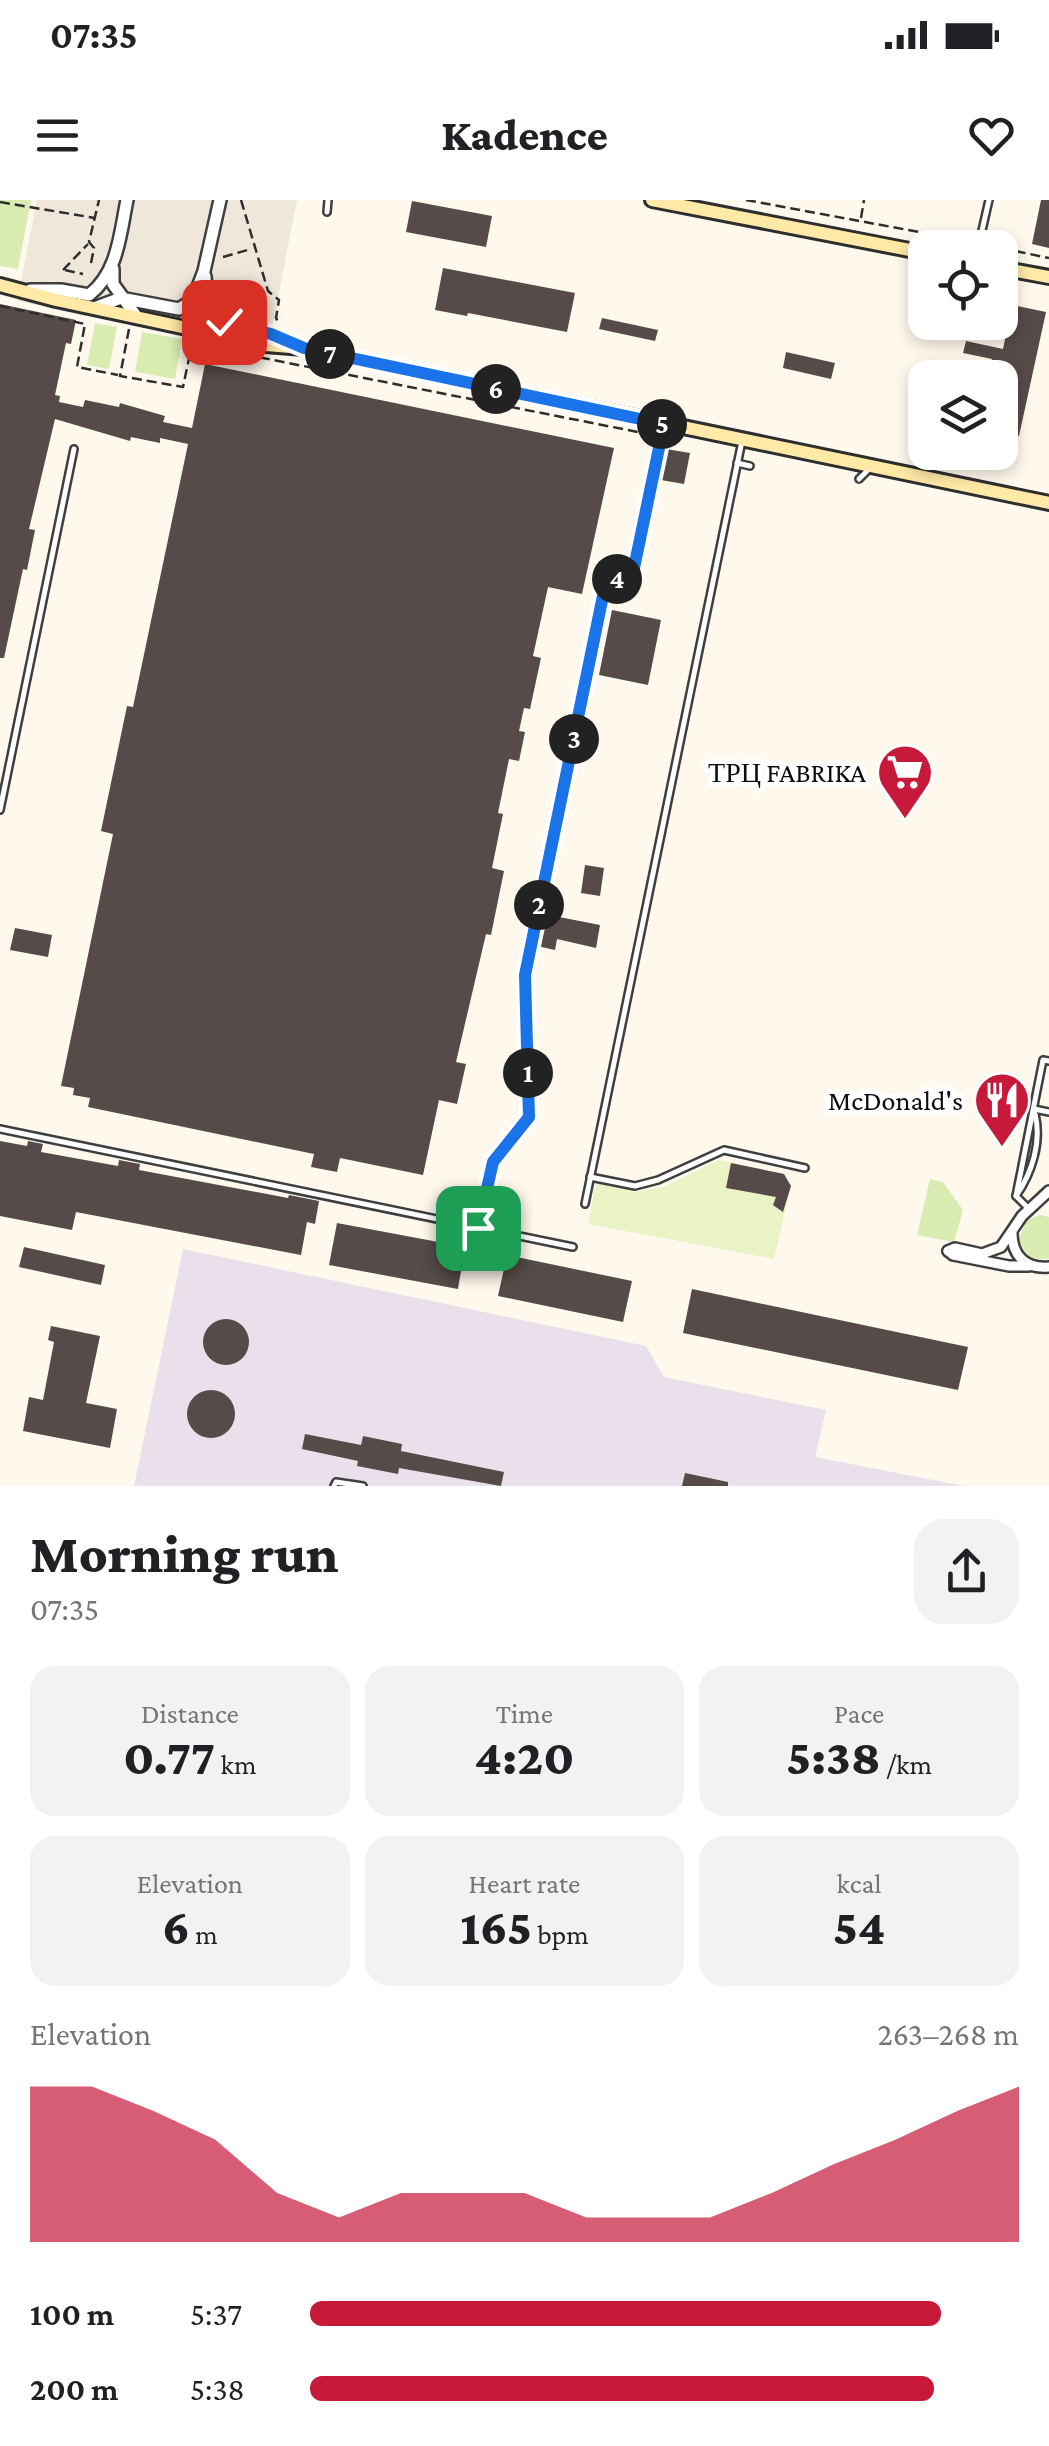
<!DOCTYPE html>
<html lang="en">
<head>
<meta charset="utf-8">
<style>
	:root { --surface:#fff; --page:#f2f2f2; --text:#202124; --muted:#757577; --accent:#c71a3b }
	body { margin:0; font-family:"Crimson Pro",serif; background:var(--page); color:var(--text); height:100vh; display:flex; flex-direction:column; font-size:38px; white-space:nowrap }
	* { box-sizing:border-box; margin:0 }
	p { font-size:32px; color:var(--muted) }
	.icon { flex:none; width:55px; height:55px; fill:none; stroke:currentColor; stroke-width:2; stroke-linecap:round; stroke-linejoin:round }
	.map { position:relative; height:1286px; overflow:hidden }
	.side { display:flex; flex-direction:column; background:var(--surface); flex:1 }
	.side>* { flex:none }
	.fabs { position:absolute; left:908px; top:30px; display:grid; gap:20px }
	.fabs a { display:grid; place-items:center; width:110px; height:110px; border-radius:20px; background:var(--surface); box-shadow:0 5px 15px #0003; font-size:50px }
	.pin { position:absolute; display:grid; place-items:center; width:85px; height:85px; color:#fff; margin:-42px; border-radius:20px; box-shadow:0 5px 15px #0006 }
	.km { position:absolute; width:50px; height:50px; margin:-25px; border-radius:50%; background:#222; color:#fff; font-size:28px; line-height:50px; text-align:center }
	.round { display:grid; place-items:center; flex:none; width:105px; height:105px; border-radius:30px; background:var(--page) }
	.headline { display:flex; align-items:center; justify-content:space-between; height:170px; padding:0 30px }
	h1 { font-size:55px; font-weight:800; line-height:75px }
	.metrics { display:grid; grid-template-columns:repeat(3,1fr); gap:15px; height:170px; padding:10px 30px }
	.metrics div { display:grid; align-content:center; border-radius:25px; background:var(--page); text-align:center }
	.metrics b { font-size:50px; font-weight:800 }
	.metrics small { font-size:28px; font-weight:400 }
	.metrics p { font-size:28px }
	.chart { height:280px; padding:20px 30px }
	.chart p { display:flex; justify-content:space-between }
	.chart svg { width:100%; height:180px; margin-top:10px; fill:var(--accent); opacity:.7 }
	ul { padding:0 30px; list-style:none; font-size:32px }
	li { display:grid; grid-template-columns:160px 120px 1fr; align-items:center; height:75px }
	li i { height:25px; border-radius:12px; background:var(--accent) }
	.status { display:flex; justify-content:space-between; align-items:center; height:70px; padding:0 50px; background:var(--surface); direction:ltr }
	.status svg { height:28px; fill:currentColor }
	header { display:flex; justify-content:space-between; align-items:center; height:130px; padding:0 30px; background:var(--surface); font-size:45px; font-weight:800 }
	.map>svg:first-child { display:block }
	.industrial { fill:#e9e0ec }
	.green { fill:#d9ecb2 }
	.pitch { fill:#e9f3c5 }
	.plaza { fill:#efe7da }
	.building { fill:#564b48 }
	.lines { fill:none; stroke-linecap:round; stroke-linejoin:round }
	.service-casing { stroke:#3f3f3f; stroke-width:10 }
	.minor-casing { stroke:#3f3f3f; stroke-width:14 }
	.tertiary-casing { stroke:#3f3f3f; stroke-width:16 }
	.secondary-casing { stroke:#2e2e2e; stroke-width:18 }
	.path { stroke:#2e2e2e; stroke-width:2.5; stroke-dasharray:10 5; stroke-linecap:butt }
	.service { stroke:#fff; stroke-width:5 }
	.minor { stroke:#fff; stroke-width:9 }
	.tertiary { stroke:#fff; stroke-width:11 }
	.secondary { stroke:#ffe9a7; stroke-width:12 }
	.route-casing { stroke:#fff; stroke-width:20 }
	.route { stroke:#1a73e8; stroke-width:12 }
	.labels { text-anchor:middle; stroke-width:10; stroke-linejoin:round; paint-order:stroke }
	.poi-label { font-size:28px; fill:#0c0c0c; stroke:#fff; text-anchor:end }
</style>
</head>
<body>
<div class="status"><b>07:35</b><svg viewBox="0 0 49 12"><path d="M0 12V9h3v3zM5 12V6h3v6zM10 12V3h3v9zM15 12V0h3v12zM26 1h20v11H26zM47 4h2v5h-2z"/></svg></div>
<header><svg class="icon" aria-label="menu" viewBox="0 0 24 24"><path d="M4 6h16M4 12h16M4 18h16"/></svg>Kadence<svg class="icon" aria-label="heart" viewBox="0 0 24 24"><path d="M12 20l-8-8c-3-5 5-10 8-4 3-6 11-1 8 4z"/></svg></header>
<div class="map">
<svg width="1049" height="1286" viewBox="0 0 1049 1286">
	<rect width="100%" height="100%" fill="#fff8ec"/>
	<!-- industrial -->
	<polygon class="industrial" points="183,1049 646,1146 664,1177 826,1210 815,1257 964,1286 134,1286"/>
	<!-- green -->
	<g class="green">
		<polygon points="0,0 31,0 18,69 0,66"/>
		<polygon points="95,123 117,127 109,169 87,165"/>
		<polygon points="142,132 182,139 175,179 135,172"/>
		<polygon points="930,979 943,982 963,1010 954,1042 917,1035"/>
		<polygon points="1039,1015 1049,1017 1049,1059 1031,1059 1018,1041 1026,1021"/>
	</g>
	<!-- pitch -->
	<polygon class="pitch" points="719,960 784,974 791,986 774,1059 588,1024 596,983 635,992 663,987"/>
	<!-- plaza -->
	<polygon class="plaza" points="37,0 297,0 268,149 17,101"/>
	<!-- building -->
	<g class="building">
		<polygon points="1041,0 1049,0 1049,48 1032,44"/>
		<polygon points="412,1 492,16 486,47 406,32"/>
		<polygon points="443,68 575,93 567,132 468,113 467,116 435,110"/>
		<polygon points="0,104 76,120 71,144 66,143 55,195 60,196 59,202 83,207 85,200 119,207 120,203 165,216 163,222 192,228 205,164 614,248 582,394 548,387 533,456 541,458 530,509 524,508 519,531 525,532 519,561 509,559 498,613 503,614 492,668 504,671 491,735 486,734 456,862 466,864 457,904 439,900 423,975 340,958 337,972 311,967 314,954 88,907 90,898 73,895 74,888 61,886 113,634 101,631 127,506 133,507 188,244 160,238 160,243 131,237 130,241 55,219 29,329 35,330 27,370 23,369 4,458 0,458"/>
		<polygon points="1012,105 1046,112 1019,236 1000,232 1000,178 988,178 992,159 963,153 966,141 1003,149"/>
		<polygon points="602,118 658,130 655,141 599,129"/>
		<polygon points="786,152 835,163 831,179 783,168"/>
		<polygon points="666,249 690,253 684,284 661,280"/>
		<polygon points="612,410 661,420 648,485 599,475"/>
		<polygon points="585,665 604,668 600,696 581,693"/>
		<polygon points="544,714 600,725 596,748 557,739 555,750 537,746"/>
		<polygon points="15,728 52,735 48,757 10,750"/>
		<polygon points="0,941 27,946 28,941 43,944 41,952 118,966 119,960 140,964 139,970 288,998 289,995 319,1001 315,1024 307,1022 301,1055 76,1012 72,1030 0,1016"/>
		<polygon points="731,963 784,974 791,986 783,1012 773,1005 776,997 726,988"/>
		<polygon points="337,1023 465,1047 458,1089 329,1065"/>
		<polygon points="24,1047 105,1065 101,1085 19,1067"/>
		<polygon points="507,1055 632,1081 623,1122 498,1096"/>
		<polygon points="692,1089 968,1147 958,1190 683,1133"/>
		<circle cx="226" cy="1142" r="23"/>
		<polygon points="51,1126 100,1136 86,1203 117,1209 110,1248 23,1231 29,1197 43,1200 54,1142 48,1140"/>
		<circle cx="211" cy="1214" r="24"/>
		<polygon points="305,1234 361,1245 363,1236 402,1244 401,1251 504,1272 501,1286 399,1268 398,1274 357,1266 358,1261 302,1249"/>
		<polygon points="685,1273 728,1282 728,1286 682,1286"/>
	</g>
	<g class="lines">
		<!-- service casing -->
		<g class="service-casing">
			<g id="service">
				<polyline points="327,12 328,0"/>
				<polyline points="978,48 989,0"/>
				<polyline points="737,263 750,266"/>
				<polyline points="859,279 870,268"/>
				<polyline points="0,610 74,249"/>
				<polyline points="1034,909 1049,912"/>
				<polyline points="0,929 573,1047"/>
				<polyline points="590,977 635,986 658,980 724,950 805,968"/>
				<polyline points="1016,996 1043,860 1049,861"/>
				<polyline points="585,1004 742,241"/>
				<path d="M 1028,1008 L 1016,996 C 1032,973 1042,942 1035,914"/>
				<polyline points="478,1028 493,962 529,917 525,775 605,386 634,368 664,225"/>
				<polyline points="334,1286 336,1282 363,1286"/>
			</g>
		</g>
		<!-- minor casing -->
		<g class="minor-casing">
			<g id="minor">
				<path d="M 1012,1033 C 1012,1056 1026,1069 1049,1067"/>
				<polyline points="948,1051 955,1048 982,1054 1001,1047 1022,1016 1049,991"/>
				<polyline points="948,1051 953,1055 1009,1066 1029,1066"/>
			</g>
		</g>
		<!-- tertiary casing -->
		<g class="tertiary-casing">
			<g id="tertiary">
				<polyline points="113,69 113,84 136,116"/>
				<path d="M 205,76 C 208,127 230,120 270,133 C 280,137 290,142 300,147"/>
				<path d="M 30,90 L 61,90 L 89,95 C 118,73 120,34 127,0"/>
				<polyline points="94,108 121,98 179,109 193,100 204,71 220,0"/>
			</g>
		</g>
		<!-- secondary casing -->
		<g class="secondary-casing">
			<g id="secondary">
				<polyline points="652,0 925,53"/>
				<polyline points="1000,68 1049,77"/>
				<polyline points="0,85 56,100 266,145 303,148 1049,303"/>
			</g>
		</g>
		<!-- path -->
		<g class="path">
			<polyline points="241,0 268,91 279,100 276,118 279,123"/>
			<polyline points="746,0 973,42"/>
			<polyline points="0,2 95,18"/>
			<polyline points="861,18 864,0"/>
			<polyline points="986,45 999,48"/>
			<polyline points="1001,48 1049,58"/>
			<polyline points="223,57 251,49"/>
			<polyline points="91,63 94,48 89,42 99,0"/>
			<polyline points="63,70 88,44"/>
			<polyline points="65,70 83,74"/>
			<polyline points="0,106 85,124 77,167 118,175"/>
			<polyline points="129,129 120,176 183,187 192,144 648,234"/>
		</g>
		<!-- service -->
		<use href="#service" class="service"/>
		<!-- minor -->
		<use href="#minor" class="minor"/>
		<!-- tertiary -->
		<use href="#tertiary" class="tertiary"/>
		<!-- secondary -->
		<use href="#secondary" class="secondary"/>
	</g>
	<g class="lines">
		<!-- route casing -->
		<g class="route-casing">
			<polyline id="route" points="224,122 271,134 304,148 664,224 634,368 605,386 525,775 529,917 493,962 478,1028"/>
		</g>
		<!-- route -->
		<use href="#route" class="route"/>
	</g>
	<!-- icons -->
	<defs>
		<g id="supermarket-pin" transform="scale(2.875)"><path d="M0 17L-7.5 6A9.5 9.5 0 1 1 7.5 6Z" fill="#c71a3b" stroke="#fff"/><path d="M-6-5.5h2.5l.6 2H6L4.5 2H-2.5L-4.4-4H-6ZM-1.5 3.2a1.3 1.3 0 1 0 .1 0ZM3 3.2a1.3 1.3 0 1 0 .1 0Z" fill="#fff"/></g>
		<g id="restaurant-pin" transform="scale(2.875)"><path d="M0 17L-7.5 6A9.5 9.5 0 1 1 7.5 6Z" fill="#c71a3b" stroke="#fff"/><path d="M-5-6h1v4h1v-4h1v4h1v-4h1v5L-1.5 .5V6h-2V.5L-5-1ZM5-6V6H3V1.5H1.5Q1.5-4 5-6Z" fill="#fff"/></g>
	</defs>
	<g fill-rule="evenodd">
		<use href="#supermarket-pin" x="905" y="572"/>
		<use href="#restaurant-pin" x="1002" y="900"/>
	</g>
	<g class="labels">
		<!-- poi labels -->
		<g class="poi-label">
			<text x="866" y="582">ТРЦ FABRIKA</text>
			<text x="963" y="910">McDonald's</text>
		</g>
	</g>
</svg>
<div class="fabs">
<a><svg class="icon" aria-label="locate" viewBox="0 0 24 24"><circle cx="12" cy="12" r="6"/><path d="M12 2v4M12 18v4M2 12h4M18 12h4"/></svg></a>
<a><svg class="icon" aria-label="layers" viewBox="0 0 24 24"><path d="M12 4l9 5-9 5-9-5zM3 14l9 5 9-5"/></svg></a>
</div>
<div class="pin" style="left:478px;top:1028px;background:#1e9e55"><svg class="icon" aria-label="arrive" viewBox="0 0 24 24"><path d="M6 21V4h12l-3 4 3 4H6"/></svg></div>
<div class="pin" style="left:224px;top:122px;background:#d93025"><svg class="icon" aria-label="check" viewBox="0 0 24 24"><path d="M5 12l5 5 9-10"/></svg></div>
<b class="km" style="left:528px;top:873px">1</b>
<b class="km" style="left:539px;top:705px">2</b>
<b class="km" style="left:574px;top:539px">3</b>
<b class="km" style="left:617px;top:379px">4</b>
<b class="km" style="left:662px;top:224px">5</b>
<b class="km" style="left:496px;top:189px">6</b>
<b class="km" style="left:330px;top:154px">7</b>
</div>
<section class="side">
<div class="headline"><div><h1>Morning run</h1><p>07:35</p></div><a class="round"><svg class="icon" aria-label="share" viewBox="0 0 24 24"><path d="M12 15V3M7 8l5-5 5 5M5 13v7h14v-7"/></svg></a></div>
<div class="metrics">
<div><p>Distance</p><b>0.77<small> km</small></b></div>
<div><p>Time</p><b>4:20</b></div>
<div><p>Pace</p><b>5:38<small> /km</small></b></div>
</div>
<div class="metrics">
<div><p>Elevation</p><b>6<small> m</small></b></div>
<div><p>Heart rate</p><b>165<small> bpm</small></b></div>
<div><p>kcal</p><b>54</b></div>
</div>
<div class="chart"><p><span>Elevation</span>263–268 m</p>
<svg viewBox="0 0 160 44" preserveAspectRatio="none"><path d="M0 44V6L10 6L20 12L30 19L40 32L50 38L60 32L70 32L80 32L90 38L100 38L110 38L120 32L130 25L140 19L150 12L160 6V44z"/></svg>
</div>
<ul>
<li><b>100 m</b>5:37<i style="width:89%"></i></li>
<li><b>200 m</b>5:38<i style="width:88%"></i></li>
</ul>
</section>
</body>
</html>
